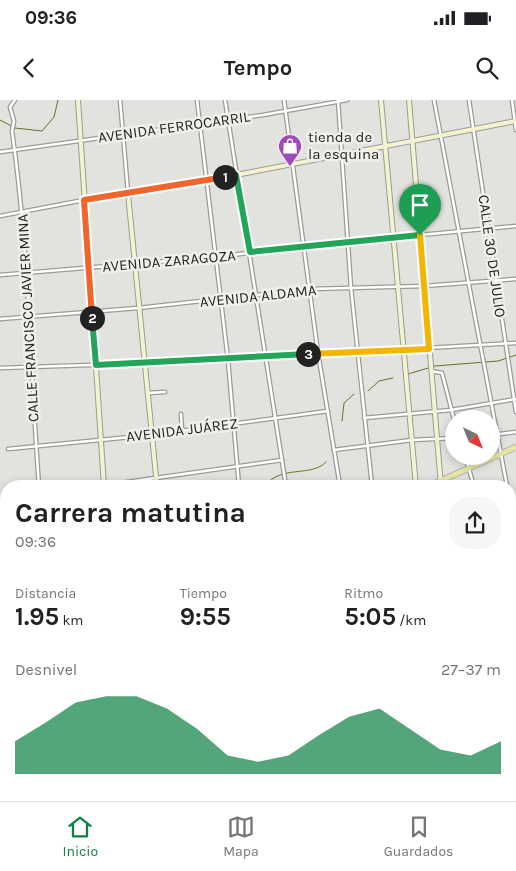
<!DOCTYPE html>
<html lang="es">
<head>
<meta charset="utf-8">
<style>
	:root { --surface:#fff; --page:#f6f6f6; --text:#202124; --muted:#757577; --line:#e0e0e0; --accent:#0b8043 }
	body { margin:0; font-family:Karla,sans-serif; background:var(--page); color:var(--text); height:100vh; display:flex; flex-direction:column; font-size:19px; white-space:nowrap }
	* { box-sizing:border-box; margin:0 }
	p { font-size:16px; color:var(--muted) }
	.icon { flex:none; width:28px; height:28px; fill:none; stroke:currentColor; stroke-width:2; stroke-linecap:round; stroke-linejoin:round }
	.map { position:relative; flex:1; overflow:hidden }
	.side { position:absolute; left:0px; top:380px; width:516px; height:321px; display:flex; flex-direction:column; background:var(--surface); border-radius:20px 20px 0 0; box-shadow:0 2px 8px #0003 }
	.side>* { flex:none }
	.needle { width:32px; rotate:137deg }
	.buttons { position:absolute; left:445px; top:310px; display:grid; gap:10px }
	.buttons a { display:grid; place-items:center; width:55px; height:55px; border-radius:50%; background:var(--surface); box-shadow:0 2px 8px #0003; font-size:25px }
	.pin { position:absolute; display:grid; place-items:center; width:42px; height:42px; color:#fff; margin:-51px -21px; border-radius:50% 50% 50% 0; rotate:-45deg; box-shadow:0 0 5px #0007 }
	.pin .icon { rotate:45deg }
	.km { position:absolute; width:25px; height:25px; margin:-12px; border-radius:50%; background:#222; color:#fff; font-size:14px; line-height:25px; text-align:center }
	.round { display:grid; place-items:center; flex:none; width:52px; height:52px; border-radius:20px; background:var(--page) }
	.headline { display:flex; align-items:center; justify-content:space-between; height:85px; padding:0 15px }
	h1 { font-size:28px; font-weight:700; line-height:38px }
	.metrics { display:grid; grid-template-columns:repeat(3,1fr); gap:8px; height:85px; padding:5px 15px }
	.metrics div { display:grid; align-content:center }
	.metrics b { font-size:25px; font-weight:700 }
	.metrics small { font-size:14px; font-weight:400 }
	.metrics p { font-size:14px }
	.chart { height:140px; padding:10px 15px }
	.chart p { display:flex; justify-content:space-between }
	.chart svg { width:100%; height:90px; margin-top:5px; fill:var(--accent); opacity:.7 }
	.status { display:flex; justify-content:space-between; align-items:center; height:35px; padding:0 25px; background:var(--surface); direction:ltr }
	.status svg { height:14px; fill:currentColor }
	header { display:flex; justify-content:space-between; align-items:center; height:65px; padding:0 15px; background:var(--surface); font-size:22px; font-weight:700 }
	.menu { display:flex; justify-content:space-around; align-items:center; height:70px; border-top:1px solid var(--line); background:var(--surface); font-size:14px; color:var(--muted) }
	.menu a { display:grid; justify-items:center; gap:2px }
	.menu .selected { color:var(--accent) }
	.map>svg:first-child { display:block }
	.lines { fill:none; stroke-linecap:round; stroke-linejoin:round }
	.stream { stroke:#706e2c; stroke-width:1 }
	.street-casing { stroke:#9b9b98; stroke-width:5 }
	.secondary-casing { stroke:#9b9b98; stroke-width:6 }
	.primary-casing { stroke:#bdbdbd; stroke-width:7 }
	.street { stroke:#fff; stroke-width:2.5 }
	.secondary { stroke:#f3f3d1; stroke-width:4 }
	.primary { stroke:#e8e6a3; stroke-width:4.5 }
	.split-1-casing { stroke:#fff; stroke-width:10 }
	.split-2-casing { stroke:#fff; stroke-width:10 }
	.split-3-casing { stroke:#fff; stroke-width:10 }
	.split-4-casing { stroke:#fff; stroke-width:10 }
	.split-1 { stroke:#22a559; stroke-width:6 }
	.split-2 { stroke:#f0652b; stroke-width:6 }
	.split-3 { stroke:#22a559; stroke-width:6 }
	.split-4 { stroke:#f5b400; stroke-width:6 }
	.labels { text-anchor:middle; stroke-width:5; stroke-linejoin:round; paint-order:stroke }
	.street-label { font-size:15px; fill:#242423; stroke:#efefec }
	.poi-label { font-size:15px; fill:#242423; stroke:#efefec; text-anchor:start }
</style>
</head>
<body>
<div class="status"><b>09:36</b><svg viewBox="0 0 49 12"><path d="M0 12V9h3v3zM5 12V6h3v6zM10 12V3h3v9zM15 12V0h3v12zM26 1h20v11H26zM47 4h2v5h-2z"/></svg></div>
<header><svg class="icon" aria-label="back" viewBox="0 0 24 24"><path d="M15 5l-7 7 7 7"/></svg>Tempo<svg class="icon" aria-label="search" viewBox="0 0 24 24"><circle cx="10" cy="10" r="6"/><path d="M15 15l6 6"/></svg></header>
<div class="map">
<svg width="516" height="701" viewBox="0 0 516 701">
	<rect width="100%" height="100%" fill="#e2e2de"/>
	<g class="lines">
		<!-- stream -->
		<g class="stream">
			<polyline points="0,20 15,28 42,31 54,17 58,0"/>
			<polyline points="408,274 435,266 498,261 516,255"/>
			<polyline points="368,291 379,281 393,278"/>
			<polyline points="342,321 344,303 354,294"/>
			<path d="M 265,386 C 281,364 311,378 326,362"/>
			<polyline points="0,418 1,404"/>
			<polyline points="0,536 6,547 4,554"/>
			<polyline points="0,568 2,560"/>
			<polyline points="247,701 249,695"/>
		</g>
		<!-- street casing -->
		<g class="street-casing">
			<g id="street">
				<path d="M 15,0 L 10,7 L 14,21 L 12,31 C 29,149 30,267 39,386"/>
				<polyline points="120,0 128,92"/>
				<polyline points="197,0 228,260 239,386"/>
				<polyline points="225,0 286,386"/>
				<polyline points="284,0 318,253 340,386"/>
				<polyline points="338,0 351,188 372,386"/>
				<polyline points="434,0 507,386"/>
				<polyline points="469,0 516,312"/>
				<polyline points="512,0 516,30"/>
				<polyline points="0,52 263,15 347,0"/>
				<polyline points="0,116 84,100"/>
				<polyline points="0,175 216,157 304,146 516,126"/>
				<polyline points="0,219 138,208 311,189 424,186 516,179"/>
				<polyline points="0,268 181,262 516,243"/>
				<polyline points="431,271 442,273 454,319"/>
				<polyline points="148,293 165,292"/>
				<polyline points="181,314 182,331"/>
				<polyline points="364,318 451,310 516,299"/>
				<polyline points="491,335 516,332"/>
				<polyline points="8,349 151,335 328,311"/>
				<polyline points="334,350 412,340 454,338"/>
				<polyline points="465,356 474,386"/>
				<polyline points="99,386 282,360"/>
				<polyline points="0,401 6,400"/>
				<polyline points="510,402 516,437"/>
				<polyline points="510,446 516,445"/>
				<polyline points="510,485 516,485"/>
				<polyline points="510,523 516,557"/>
				<polyline points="0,556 6,556"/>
				<polyline points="0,610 6,609"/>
				<polyline points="510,610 516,609"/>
				<polyline points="0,664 6,664"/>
				<polyline points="48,695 48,701"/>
				<polyline points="71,695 71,701"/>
				<polyline points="126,695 126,701"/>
				<polyline points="336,695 337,701"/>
				<polyline points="419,695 419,701"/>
				<polyline points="195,701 230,701"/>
				<polyline points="379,701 379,695"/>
			</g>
		</g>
		<!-- secondary casing -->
		<g class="secondary-casing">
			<g id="secondary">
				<polyline points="78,0 104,386"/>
				<polyline points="381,0 416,386"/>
				<polyline points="409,0 441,386"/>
				<polyline points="128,94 157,386"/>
				<polyline points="84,100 236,75 516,21"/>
			</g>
		</g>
		<!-- primary casing -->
		<g class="primary-casing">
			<g id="primary">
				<polyline points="429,386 516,347"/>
				<polyline points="510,420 516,420"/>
				<polyline points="0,458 6,456"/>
				<polyline points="0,510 6,509"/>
			</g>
		</g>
		<!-- street -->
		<use href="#street" class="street"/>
		<!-- secondary -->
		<use href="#secondary" class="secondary"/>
		<!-- primary -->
		<use href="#primary" class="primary"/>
	</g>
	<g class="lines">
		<!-- split-1 casing -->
		<g class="split-1-casing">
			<polyline id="split-1" points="225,77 236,75 250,152 420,135"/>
		</g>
		<!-- split-2 casing -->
		<g class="split-2-casing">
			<polyline id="split-2" points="92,218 84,100 225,77"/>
		</g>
		<!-- split-3 casing -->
		<g class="split-3-casing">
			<polyline id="split-3" points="92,218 96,265 308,254"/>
		</g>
		<!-- split-4 casing -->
		<g class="split-4-casing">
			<polyline id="split-4" points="308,254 429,249 420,135"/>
		</g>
		<!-- split-1 -->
		<use href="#split-1" class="split-1"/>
		<!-- split-2 -->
		<use href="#split-2" class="split-2"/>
		<!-- split-3 -->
		<use href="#split-3" class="split-3"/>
		<!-- split-4 -->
		<use href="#split-4" class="split-4"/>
	</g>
	<!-- icons -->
	<defs>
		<g id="shop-pin" transform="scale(1.25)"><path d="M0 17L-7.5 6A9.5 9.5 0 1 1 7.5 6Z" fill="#9f4ab8" stroke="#efefec"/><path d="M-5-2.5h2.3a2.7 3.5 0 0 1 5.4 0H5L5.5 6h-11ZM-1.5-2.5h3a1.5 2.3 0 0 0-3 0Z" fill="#fff"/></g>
	</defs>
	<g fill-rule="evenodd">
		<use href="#shop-pin" x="290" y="46"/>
	</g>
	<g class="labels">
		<!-- street labels -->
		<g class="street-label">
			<text transform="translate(174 27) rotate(-8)" y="5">AVENIDA FERROCARRIL</text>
			<text transform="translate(492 156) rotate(82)" y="5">CALLE 30 DE JULIO</text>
			<text transform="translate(169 161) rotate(-5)" y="5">AVENIDA ZARAGOZA</text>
			<text transform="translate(258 196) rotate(-6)" y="5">AVENIDA ALDAMA</text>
			<text transform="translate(28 218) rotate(-93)" y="5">CALLE FRANCISCO JAVIER MINA</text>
			<text transform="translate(182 330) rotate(-7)" y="5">AVENIDA JUÁREZ</text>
		</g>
		<!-- poi labels -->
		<g class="poi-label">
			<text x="308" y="42">tienda de<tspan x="308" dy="17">la esquina</tspan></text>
		</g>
	</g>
</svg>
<div class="buttons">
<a><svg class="needle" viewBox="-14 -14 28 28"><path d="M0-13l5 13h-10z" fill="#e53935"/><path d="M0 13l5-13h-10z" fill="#757577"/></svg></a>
</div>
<div class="pin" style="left:420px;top:135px;background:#1e9e55"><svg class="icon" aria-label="arrive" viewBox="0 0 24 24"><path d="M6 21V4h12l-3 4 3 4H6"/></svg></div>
<b class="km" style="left:225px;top:77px">1</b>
<b class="km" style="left:92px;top:218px">2</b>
<b class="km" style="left:308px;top:254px">3</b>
<section class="side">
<div class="headline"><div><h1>Carrera matutina</h1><p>09:36</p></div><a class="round"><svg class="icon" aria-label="share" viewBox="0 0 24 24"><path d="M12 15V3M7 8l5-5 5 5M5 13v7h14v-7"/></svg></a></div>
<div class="metrics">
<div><p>Distancia</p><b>1.95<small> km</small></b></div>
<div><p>Tiempo</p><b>9:55</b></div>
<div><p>Ritmo</p><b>5:05<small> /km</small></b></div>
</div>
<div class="chart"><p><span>Desnivel</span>27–37 m</p>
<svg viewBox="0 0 160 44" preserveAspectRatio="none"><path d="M0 44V28L10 19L20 9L30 6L40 6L50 12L60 22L70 35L80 38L90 35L100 25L110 16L120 12L130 22L140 32L150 35L160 28V44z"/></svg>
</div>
</section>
</div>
<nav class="menu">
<a class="selected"><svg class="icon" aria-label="home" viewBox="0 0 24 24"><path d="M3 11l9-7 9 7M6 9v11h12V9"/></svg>Inicio</a>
<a><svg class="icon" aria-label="map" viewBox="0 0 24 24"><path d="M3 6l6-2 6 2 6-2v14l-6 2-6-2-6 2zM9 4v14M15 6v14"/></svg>Mapa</a>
<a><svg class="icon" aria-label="saved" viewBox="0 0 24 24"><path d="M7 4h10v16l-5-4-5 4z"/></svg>Guardados</a>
</nav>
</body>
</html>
